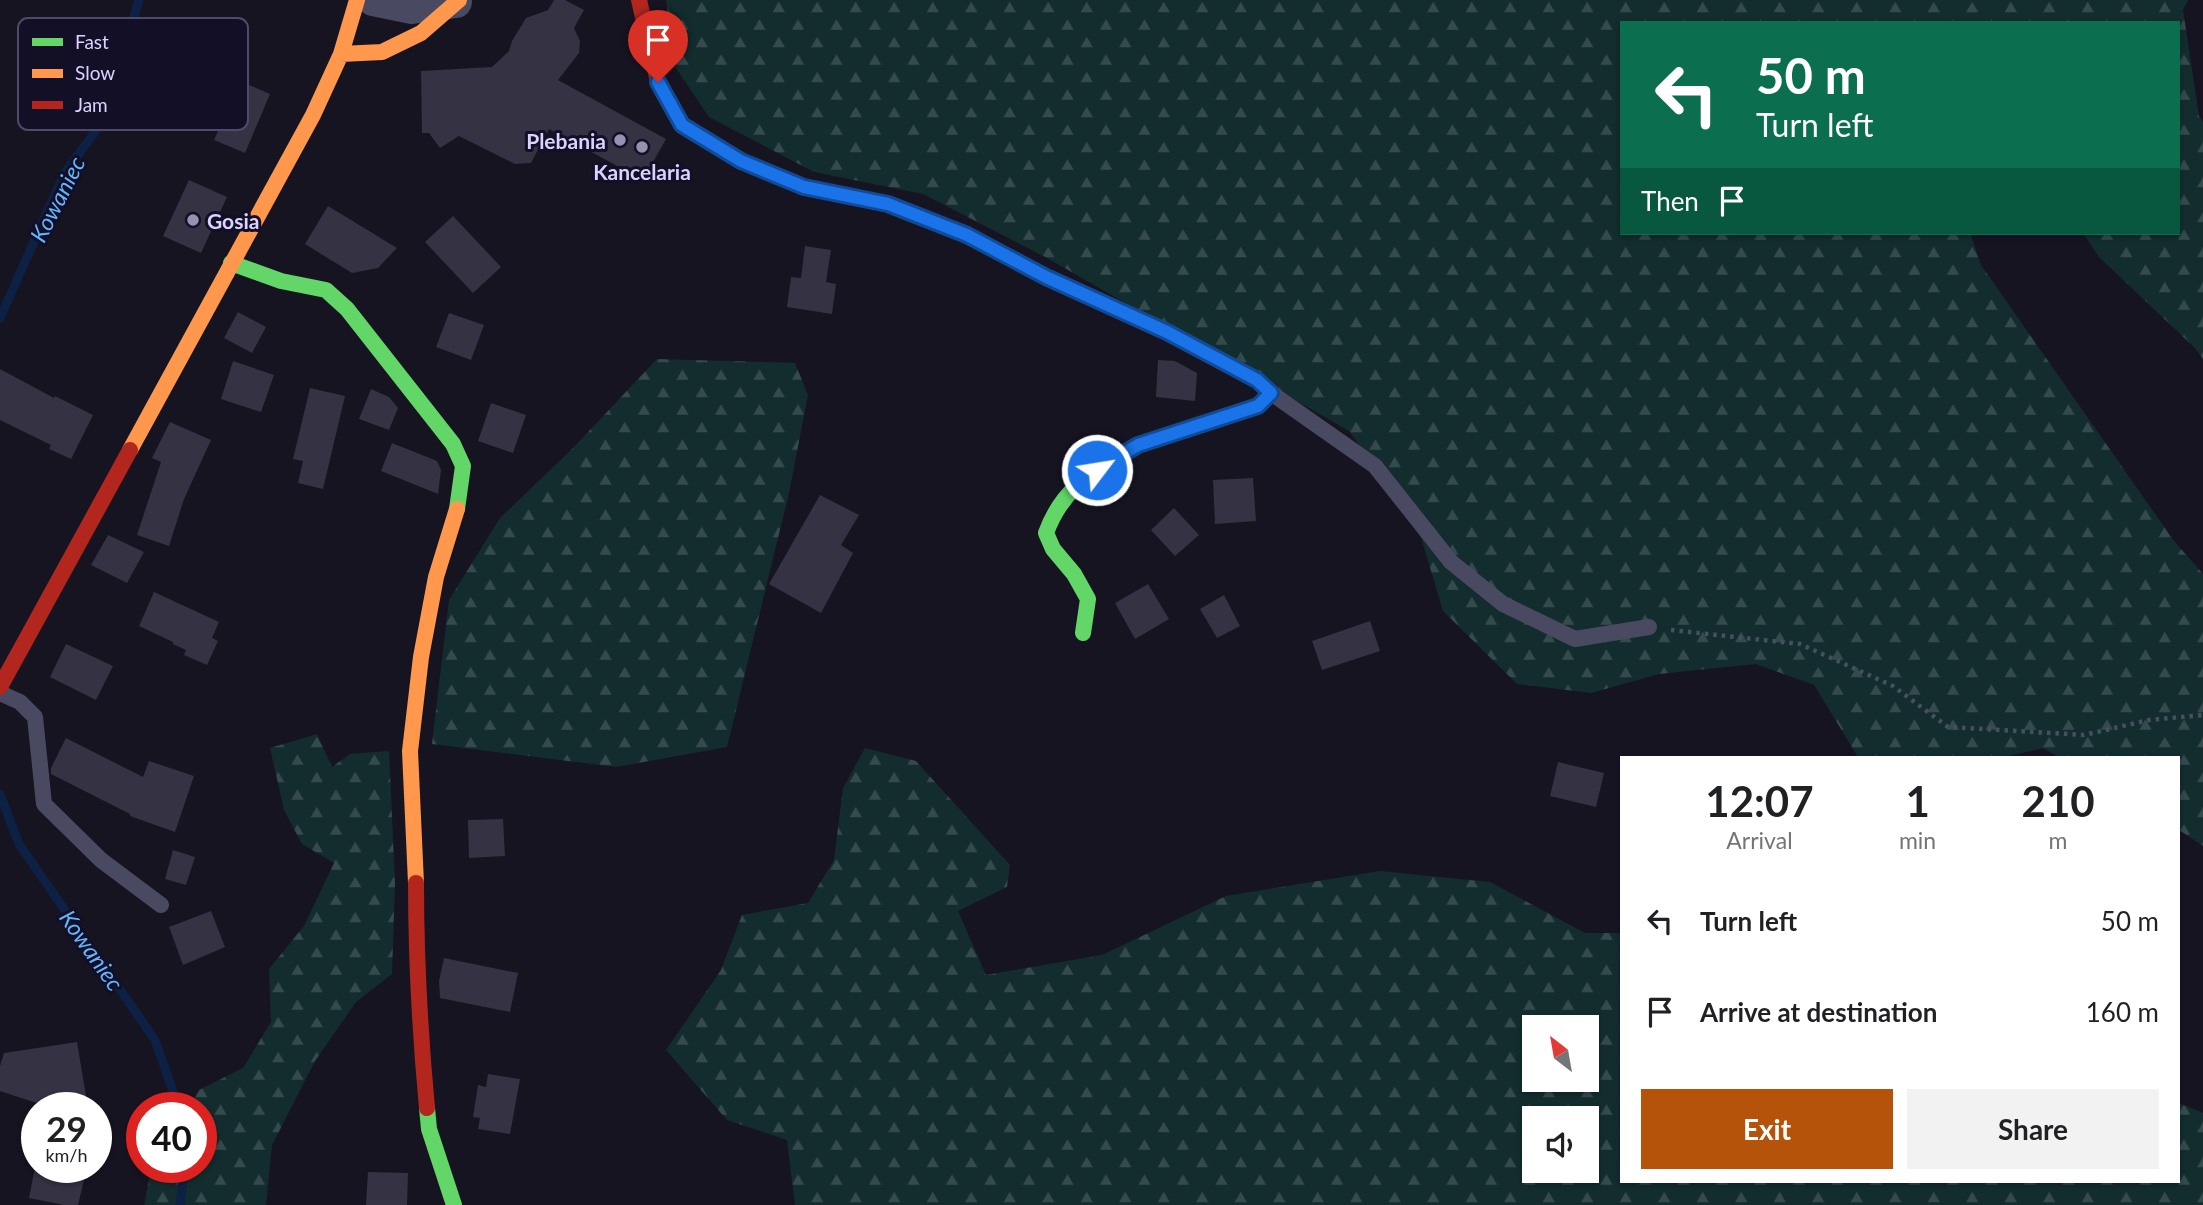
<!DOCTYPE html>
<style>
:root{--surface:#fff;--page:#f2f2f2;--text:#202124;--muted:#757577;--accent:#b45309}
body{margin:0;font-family:Lato,sans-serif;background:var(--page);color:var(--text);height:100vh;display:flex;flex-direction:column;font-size:26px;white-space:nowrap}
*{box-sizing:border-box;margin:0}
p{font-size:23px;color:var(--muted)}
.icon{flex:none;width:38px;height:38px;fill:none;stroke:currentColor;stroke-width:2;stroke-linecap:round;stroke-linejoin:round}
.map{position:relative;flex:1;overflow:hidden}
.sheet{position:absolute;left:1620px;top:756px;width:560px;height:427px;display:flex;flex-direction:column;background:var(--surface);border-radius:0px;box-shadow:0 2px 5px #0004}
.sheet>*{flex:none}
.guide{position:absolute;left:1620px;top:21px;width:560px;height:214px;border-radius:0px;box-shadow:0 2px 5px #0004;background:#0b6e4f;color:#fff;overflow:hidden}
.needle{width:46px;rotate:329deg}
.buttons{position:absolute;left:1522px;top:1015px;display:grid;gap:14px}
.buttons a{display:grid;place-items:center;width:77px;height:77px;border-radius:0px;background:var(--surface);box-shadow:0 2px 5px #0004;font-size:35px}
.speed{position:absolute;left:21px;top:1092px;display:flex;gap:14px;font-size:35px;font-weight:700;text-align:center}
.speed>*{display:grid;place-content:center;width:91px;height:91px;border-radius:50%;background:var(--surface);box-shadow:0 2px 5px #0004;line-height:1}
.speed small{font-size:18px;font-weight:400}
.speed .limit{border:10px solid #d22;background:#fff;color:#111}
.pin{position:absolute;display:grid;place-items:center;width:60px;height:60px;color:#fff;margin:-72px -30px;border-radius:50% 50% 50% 0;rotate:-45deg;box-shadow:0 0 7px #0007}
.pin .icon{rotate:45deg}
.me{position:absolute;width:77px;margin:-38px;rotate:59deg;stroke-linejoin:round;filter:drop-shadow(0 0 5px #0008)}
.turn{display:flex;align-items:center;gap:24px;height:147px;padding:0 21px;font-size:32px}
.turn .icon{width:91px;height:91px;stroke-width:2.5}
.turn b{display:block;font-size:49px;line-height:60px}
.then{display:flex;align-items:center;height:66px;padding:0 21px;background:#0003;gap:14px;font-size:26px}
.eta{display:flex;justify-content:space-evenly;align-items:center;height:119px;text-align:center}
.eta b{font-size:42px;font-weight:700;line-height:49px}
.primary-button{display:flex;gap:14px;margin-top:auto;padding:14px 21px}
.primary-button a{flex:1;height:80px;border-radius:0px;background:var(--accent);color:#fff;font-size:28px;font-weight:700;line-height:80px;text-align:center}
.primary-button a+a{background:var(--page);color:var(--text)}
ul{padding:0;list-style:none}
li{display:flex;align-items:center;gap:21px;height:91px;padding:0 21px}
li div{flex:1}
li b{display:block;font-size:26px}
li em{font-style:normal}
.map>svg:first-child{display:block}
.forest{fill:url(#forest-firs);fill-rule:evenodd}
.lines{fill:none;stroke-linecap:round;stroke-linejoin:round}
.stream{stroke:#0d2144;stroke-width:9}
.building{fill:#343243}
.path{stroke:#44505f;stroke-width:4.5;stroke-dasharray:3.5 5;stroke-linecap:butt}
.lane{stroke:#4a4962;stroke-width:16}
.street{stroke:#4a4962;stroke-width:32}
.fast{stroke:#63d668;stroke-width:16}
.slow{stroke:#ff974d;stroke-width:16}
.jam{stroke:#b3261e;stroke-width:16}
.route-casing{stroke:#114b97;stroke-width:18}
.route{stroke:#1a73e8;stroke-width:12}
.poi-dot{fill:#9591b1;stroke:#130f26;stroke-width:2.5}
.labels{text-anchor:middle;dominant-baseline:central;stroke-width:6;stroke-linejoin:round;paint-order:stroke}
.poi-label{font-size:21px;font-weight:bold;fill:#d9d4ff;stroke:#130f26;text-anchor:end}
.water-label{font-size:23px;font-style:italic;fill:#62b6ff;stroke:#130f26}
.key{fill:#130f26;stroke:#4e4a67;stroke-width:2}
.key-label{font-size:19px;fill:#d9d4ff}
</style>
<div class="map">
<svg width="2203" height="1205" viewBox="0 0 2203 1205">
<defs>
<pattern id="forest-firs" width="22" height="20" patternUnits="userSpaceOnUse" patternTransform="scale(1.75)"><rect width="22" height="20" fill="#132c2d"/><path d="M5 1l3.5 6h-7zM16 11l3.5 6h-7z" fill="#354a4c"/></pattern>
</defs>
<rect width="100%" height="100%" fill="#161421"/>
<path class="forest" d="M 666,0 L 2188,0 L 2183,10 L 2199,116 L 2203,122 L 2203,359 L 2195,348 L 2099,257 L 2083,233 L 2179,233 L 2179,23 L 1622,23 L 1622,233 L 1970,233 L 1981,265 L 2174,541 L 2203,574 L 2203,846 L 2179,830 L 2179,758 L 2060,758 L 2043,748 L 2002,758 L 1858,757 L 1814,685 L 1756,664 L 1659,674 L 1591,693 L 1517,684 L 1443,611 L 1417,524 L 1349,431 L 1047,258 L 923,194 L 814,172 L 709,117 L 674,65 Z
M 657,359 L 795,363 L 808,395 L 789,493 L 727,747 L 616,767 L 432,744 L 449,600 L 500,518 L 572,449 Z
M 317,734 L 332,767 L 350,754 L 389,751 L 395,883 L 392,974 L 356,1002 L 315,1061 L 272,1145 L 266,1205 L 144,1205 L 150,1174 L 154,1167 L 201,1167 L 201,1108 L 189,1108 L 199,1090 L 243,1068 L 271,1022 L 269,969 L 304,926 L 334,863 L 302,844 L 284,810 L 270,748 Z
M 865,748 L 916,761 L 1010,865 L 1007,887 L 958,911 L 986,975 L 1102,955 L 1226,896 L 1380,871 L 1490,882 L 1585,933 L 1622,933 L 1622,1181 L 2179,1181 L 2179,1103 L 2203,1113 L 2203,1205 L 795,1205 L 787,1140 L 727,1120 L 666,1050 L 721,970 L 742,915 L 808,903 L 834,860 L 843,788 ZM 1535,1027 L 1587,1027 L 1587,1080 L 1535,1080 ZM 1535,1118 L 1587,1118 L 1587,1171 L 1535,1171 Z"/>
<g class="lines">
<path class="stream" d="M 0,318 L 64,174 L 100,125 L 139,0
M 0,794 L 19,844 L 155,1040 L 179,1108
M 180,1205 L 185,1167"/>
</g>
<path class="building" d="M 554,0 L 565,0 L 584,10 L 574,28 L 580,41 L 579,53 L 558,80 L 666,139 L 643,180 L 549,129 L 531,163 L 515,164 L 459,136 L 440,148 L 429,133 L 422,133 L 421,71 L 492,67 L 509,51 L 512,41 L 526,18 L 548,10 Z
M 240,81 L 270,94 L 245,153 L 214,140 Z
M 189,180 L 227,197 L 201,253 L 163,236 Z
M 328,206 L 397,248 L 378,268 L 352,273 L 305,244 Z
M 453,216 L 501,267 L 473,293 L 425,242 Z
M 805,246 L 831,250 L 826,282 L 836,284 L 832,314 L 787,307 L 791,277 L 801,278 Z
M 238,312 L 266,327 L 252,353 L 224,338 Z
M 449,313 L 484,325 L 471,360 L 436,347 Z
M 1158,360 L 1175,361 L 1197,373 L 1195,401 L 1156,397 Z
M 233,361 L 274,375 L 261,412 L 221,399 Z
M 0,369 L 54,398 L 55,396 L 93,415 L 71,459 L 49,449 L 51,445 L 0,420 Z
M 310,388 L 345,396 L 323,489 L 298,483 L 303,461 L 293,459 Z
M 371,389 L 389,397 L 398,408 L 389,430 L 359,419 Z
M 491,403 L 526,415 L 513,453 L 478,441 Z
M 170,422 L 211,440 L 184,499 L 169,546 L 137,535 L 161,462 L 152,458 Z
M 392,443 L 437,461 L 441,470 L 438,494 L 381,471 Z
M 1253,478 L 1256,521 L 1215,524 L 1213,480 Z
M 820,495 L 859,515 L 841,545 L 853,553 L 821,613 L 769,584 Z
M 1174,508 L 1199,535 L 1175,556 L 1151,530 Z
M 108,535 L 144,552 L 127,583 L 91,565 Z
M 1148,584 L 1169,619 L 1135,639 L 1115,603 Z
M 154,592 L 219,622 L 212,638 L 218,641 L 207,665 L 184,655 L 186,650 L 173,644 L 173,642 L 139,626 Z
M 1224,595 L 1240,626 L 1217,638 L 1200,609 Z
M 1370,621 L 1380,651 L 1322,670 L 1312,641 Z
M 66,644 L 113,666 L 96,700 L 50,677 Z
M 66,738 L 143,777 L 149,761 L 194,776 L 175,832 L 130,816 L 130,814 L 51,774 L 51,768 Z
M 1558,762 L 1604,773 L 1596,807 L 1550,796 Z
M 503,819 L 505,856 L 469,858 L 468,820 Z
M 173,850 L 195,857 L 186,885 L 165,879 Z
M 211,911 L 225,947 L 183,965 L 169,927 Z
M 444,958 L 518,973 L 510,1012 L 440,998 L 439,981 Z
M 77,1042 L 88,1108 L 52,1108 L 0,1091 L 0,1066 L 4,1053 Z
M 488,1074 L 520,1079 L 510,1134 L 478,1129 L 480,1118 L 473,1117 L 478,1085 L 486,1087 Z
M 35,1167 L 60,1167 L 86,1172 L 78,1205 L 64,1205 L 29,1198 Z
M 368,1172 L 408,1173 L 407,1205 L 366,1205 Z"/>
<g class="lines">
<path class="path" d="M 1671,630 L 1800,644 L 1893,686 L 1948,727 L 2084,735 L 2149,720 L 2203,715"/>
<path class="lane" d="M 1271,393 L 1375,466 L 1451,562 L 1503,604 L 1575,639 L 1649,627
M 0,693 L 20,702 L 35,717 L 44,804 L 101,860 L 161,905"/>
<path class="street" d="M 373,0 L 412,8 L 456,2"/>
<path class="fast" d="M 231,263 L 281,281 L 326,290 L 347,309 L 453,444 L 463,466 L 457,509
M 1083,633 L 1088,599 L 1074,574 L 1053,549 L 1046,533 C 1063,486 1095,471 1136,446
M 427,1108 L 429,1129 L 454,1205"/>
<path class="slow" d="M 341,54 L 382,52 L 421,33 L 459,0
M 941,225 L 967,235 L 1046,277 L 1167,332 L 1257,380 L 1271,393 L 1258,406 L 1136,446
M 130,450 L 313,115 L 341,54 L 357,0
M 416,883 L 410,751 L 421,657 L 436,577 L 457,509"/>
<path class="jam" d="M 639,0 L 658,82 L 682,125 L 741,161 L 804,187 L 888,204 L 941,225
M 0,687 L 130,450
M 416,883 C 416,959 420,1033 427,1108"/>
</g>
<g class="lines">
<g class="route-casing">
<path id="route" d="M 658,82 L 682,125 L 741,161 L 804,187 L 888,204 L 967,235 L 1046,277 L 1167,332 L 1257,380 L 1271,393 L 1258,406 L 1138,445 L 1097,470"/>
</g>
<use href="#route" class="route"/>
</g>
<g class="poi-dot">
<circle cx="620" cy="140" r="7"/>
<circle cx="642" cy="147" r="7"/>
<circle cx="193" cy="220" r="7"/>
</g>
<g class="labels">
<g class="poi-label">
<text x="606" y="140">Plebania</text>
<text x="642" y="171" text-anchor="middle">Kancelaria</text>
<text x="207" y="220" text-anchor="start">Gosia</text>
</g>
<g class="water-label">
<text transform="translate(57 199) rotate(-63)">Kowaniec</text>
<text transform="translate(92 950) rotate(55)">Kowaniec</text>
</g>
</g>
<rect x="18" y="18" width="230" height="112" rx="10" class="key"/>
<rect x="32" y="38" width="31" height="8" fill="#63d668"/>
<rect x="32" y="69" width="31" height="9" fill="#ff974d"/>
<rect x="32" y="101" width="31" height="8" fill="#b3261e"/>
<g class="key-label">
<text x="75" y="49">Fast</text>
<text x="75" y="80">Slow</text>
<text x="75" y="112">Jam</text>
</g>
</svg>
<div class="buttons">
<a><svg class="needle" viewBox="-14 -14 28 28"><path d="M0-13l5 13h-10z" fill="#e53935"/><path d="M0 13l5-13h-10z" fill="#757577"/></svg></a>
<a><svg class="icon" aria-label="sound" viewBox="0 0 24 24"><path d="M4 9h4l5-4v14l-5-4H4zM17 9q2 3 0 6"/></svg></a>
</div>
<div class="speed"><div>29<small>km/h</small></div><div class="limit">40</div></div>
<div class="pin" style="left:658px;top:82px;background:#d93025"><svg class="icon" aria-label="arrive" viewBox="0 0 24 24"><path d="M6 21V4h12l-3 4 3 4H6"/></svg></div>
<svg class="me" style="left:1097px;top:470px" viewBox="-20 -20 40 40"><circle r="17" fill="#1a73e8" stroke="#fff" stroke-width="3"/><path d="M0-11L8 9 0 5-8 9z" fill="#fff"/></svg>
<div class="guide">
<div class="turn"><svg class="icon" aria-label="left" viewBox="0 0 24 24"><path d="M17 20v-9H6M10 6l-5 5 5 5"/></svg><div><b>50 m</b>Turn left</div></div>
<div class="then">Then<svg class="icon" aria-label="arrive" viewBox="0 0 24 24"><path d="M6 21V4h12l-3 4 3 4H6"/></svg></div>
</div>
<section class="sheet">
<div class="eta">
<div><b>12:07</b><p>Arrival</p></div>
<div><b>1</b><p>min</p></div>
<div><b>210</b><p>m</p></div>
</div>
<ul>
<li><svg class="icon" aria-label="left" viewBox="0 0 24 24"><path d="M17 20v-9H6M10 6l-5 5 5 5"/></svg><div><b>Turn left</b></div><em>50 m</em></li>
<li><svg class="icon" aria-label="arrive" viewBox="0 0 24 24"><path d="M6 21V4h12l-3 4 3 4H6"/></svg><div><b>Arrive at destination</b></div><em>160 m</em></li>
</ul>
<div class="primary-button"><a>Exit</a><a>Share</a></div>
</section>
</div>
